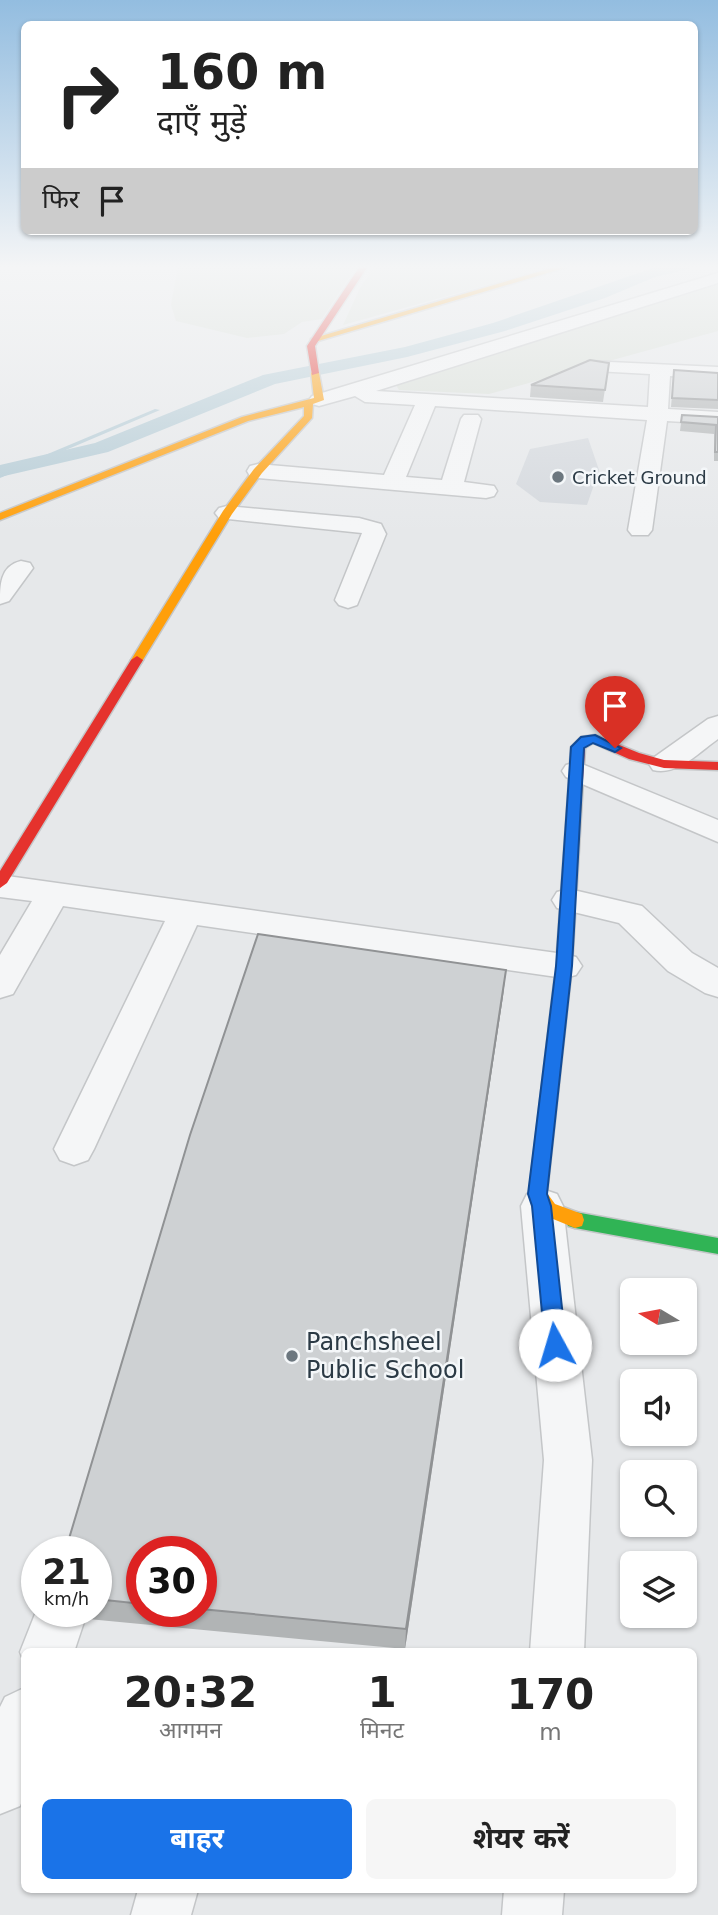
<!DOCTYPE html>
<html lang="hi">
<meta charset="utf-8">
<style>
:root{--surface:#fff;--page:#f6f6f6;--text:#222;--muted:#767676;--accent:#1a73e8}
body{margin:0;font-family:"DejaVu Sans","Noto Sans Devanagari",sans-serif;background:var(--page);color:var(--text);height:100vh;display:flex;flex-direction:column;font-size:26px;white-space:nowrap}
*{box-sizing:border-box;margin:0}
p{font-size:23px;color:var(--muted)}
.icon{flex:none;width:38px;height:38px;fill:none;stroke:currentColor;stroke-width:2;stroke-linecap:round;stroke-linejoin:round}
.map{position:relative;flex:1;overflow:hidden}
.drawer{position:absolute;left:21px;top:1648px;width:676px;height:245px;display:flex;flex-direction:column;background:var(--surface);border-radius:10px;box-shadow:0 2px 5px #0004}
.drawer>*{flex:none}
.hud{position:absolute;left:21px;top:21px;width:677px;height:214px;border-radius:10px;box-shadow:0 2px 5px #0004;background:#fff;color:var(--text);overflow:hidden}
.needle{width:46px;rotate:280deg}
.tools{position:absolute;left:620px;top:1278px;display:grid;gap:14px}
.tools a{display:grid;place-items:center;width:77px;height:77px;border-radius:10px;background:var(--surface);box-shadow:0 2px 5px #0004;font-size:35px}
.speed{position:absolute;left:21px;top:1536px;display:flex;gap:14px;font-size:35px;font-weight:700;text-align:center}
.speed>*{display:grid;place-content:center;width:91px;height:91px;border-radius:50%;background:var(--surface);box-shadow:0 2px 5px #0004;line-height:1}
.speed small{font-size:18px;font-weight:400}
.speed .limit{border:10px solid #d22;background:#fff;color:#111}
.pin{position:absolute;display:grid;place-items:center;width:60px;height:60px;color:#fff;margin:-72px -30px;border-radius:50% 50% 50% 0;rotate:-45deg;box-shadow:0 0 7px #0007}
.pin .icon{rotate:45deg}
.me{position:absolute;width:77px;margin:-38px;rotate:354deg;stroke-linejoin:round;filter:drop-shadow(0 0 5px #0008)}
.turn{display:flex;align-items:center;gap:24px;height:147px;padding:0 21px;font-size:32px}
.turn .icon{width:91px;height:91px;stroke-width:2.5}
.turn b{display:block;font-size:49px;line-height:60px}
.then{display:flex;align-items:center;height:66px;padding:0 21px;background:#0003;gap:14px;font-size:26px}
.eta{display:flex;justify-content:space-evenly;align-items:center;height:119px;text-align:center}
.eta b{font-size:42px;font-weight:700;line-height:49px}
.action{display:flex;gap:14px;margin-top:auto;padding:14px 21px}
.action a{flex:1;height:80px;border-radius:10px;background:var(--accent);color:#fff;font-size:28px;font-weight:700;line-height:80px;text-align:center}
.action a+a{background:var(--page);color:var(--text)}
.map>svg:first-child{display:block}
.built{fill:#d4d8dd}
.green{fill:#d8ded6}
.lines{fill:none;stroke-linecap:round;stroke-linejoin:round}
.stream{fill:#b4cbd5;fill-rule:evenodd}
.canal{fill:#b4cbd5;fill-rule:evenodd}
.street-casing{stroke:#c4c6c8;stroke-width:3}
.fast-casing{stroke:#c4c6c8;stroke-width:3}
.slow-casing{stroke:#c4c6c8;stroke-width:3}
.jam-casing{stroke:#c4c6c8;stroke-width:3}
.street{fill:#f5f6f7;fill-rule:evenodd}
.fast{fill:#30b455;fill-rule:evenodd}
.slow{fill:#ff9f0a;fill-rule:evenodd}
.jam{fill:#e5322d;fill-rule:evenodd}
.wall{fill:#b1b4b5;fill-rule:evenodd}
.shaded-wall{fill:#909294}
.building{fill:#ced1d3;stroke:#909294;stroke-width:2}
.route{fill:#1a73e8;stroke:#114b97;stroke-width:2}
.poi-dot{fill:#6c777f;stroke:#f4f7f9;stroke-width:2.5}
.labels{text-anchor:middle;dominant-baseline:central;stroke-width:5;stroke-linejoin:round;paint-order:stroke}
.far-poi-label{font-size:18px;fill:#2b3a45;stroke:#f4f7f9;text-anchor:start}
.near-poi-label{font-size:24px;fill:#2b3a45;stroke:#f4f7f9;text-anchor:start}
</style>
<div class="map">
<svg width="718" height="1915" viewBox="0 0 718 1915">
<rect width="100%" height="100%" fill="#e6e8ea"/>
<path class="built" d="M 588,438 L 599,470 L 587,505 L 540,502 L 516,484 L 530,449 Z"/>
<path class="green" d="M 178,266 L 357,266 L 322,319 L 302,322 L 284,334 L 247,338 L 176,321 L 171,305 Z
M 375,266 L 555,266 L 343,325 L 360,288 Z
M 718,281 L 718,331 L 489,394 L 399,390 L 394,382 Z"/>
<g class="lines">
<path class="stream" d="M 679,266 L 684,266 L 682,267 Z
M 155,409 L 160,410 L 0,478 L 0,474 Z"/>
<path class="canal" d="M 659,266 L 691,266 L 689,269 L 655,277 L 605,298 L 505,331 L 407,357 L 275,384 L 108,452 L 0,477 L 0,465 L 95,443 L 263,375 L 405,347 L 493,323 Z"/>
<g class="street-casing">
<path id="street" d="M 718,273 L 718,283 L 376,391 L 648,407 L 650,374 L 595,371 L 588,369 L 585,365 L 588,361 L 718,367 L 718,379 L 670,376 L 668,409 L 718,412 L 718,424 L 667,421 L 652,530 L 648,535 L 632,535 L 628,530 L 647,420 L 435,406 L 406,477 L 442,480 L 461,419 L 464,415 L 478,415 L 481,419 L 464,482 L 494,486 L 497,491 L 494,496 L 486,498 L 258,478 L 250,476 L 247,471 L 250,466 L 258,464 L 384,475 L 415,405 L 365,402 L 355,396 L 319,406 L 312,404 L 309,400 L 312,396 Z
M 227,506 L 359,518 L 381,524 L 386,534 L 357,605 L 348,608 L 339,605 L 335,600 L 362,533 L 219,518 L 215,513 L 219,508 Z
M 21,561 L 30,563 L 33,568 L 9,601 L 0,604 C 0,585 0,566 21,561 Z
M 718,716 L 718,739 C 699,752 678,776 653,770 L 649,764 L 653,758 L 708,719 Z
M 577,762 L 718,820 L 718,842 L 566,777 L 562,771 L 566,765 Z
M 0,875 L 564,954 L 576,957 L 582,966 L 576,975 L 564,978 L 197,925 L 94,1149 L 88,1160 L 74,1165 L 60,1160 L 54,1149 L 165,921 L 63,906 L 13,994 L 0,998 L 0,955 L 32,901 L 0,897 Z
M 569,889 L 642,906 L 692,953 L 718,968 L 718,997 L 705,993 L 668,971 L 619,923 L 557,908 L 552,900 L 557,892 Z
M 542,1189 L 557,1194 L 563,1206 L 592,1460 L 584,1652 L 530,1652 L 544,1460 L 521,1206 L 527,1194 Z
M 37,1609 L 37,1612 L 84,1612 L 86,1616 L 74,1652 L 24,1652 L 24,1662 L 20,1652 Z
M 24,1688 L 24,1796 L 20,1806 L 0,1814 L 0,1707 L 5,1697 Z
M 138,1890 L 198,1890 L 191,1915 L 131,1915 Z
M 504,1890 L 564,1890 L 562,1915 L 502,1915 Z"/>
</g>
<g class="fast-casing">
<path id="fast" d="M 575,1212 L 718,1238 L 718,1254 L 575,1228 L 568,1226 L 566,1220 L 568,1214 Z"/>
</g>
<g class="slow-casing">
<path id="slow" d="M 558,266 L 571,266 L 318,341 L 311,339 Z
M 315,370 L 319,373 L 324,400 L 313,404 L 312,418 L 262,473 L 232,514 L 141,663 L 137,664 L 131,660 L 223,511 L 254,469 L 304,416 L 304,407 L 248,421 L 0,520 L 0,513 L 242,417 L 314,398 L 311,373 Z
M 576,776 L 583,780 L 572,966 L 547,1193 L 555,1204 L 582,1214 L 584,1220 L 582,1226 L 575,1228 L 541,1214 L 529,1194 L 556,966 L 569,780 Z"/>
</g>
<g class="jam-casing">
<path id="jam" d="M 360,266 L 368,266 L 315,346 L 319,373 L 312,375 L 307,346 Z
M 137,656 L 143,660 L 7,883 L 0,888 L 0,871 L 131,660 Z
M 595,735 L 639,753 L 664,760 L 718,762 L 718,770 L 664,768 L 629,759 L 593,743 L 585,748 L 583,780 L 576,784 L 571,783 L 569,780 L 571,747 L 581,737 Z"/>
</g>
<use href="#street" class="street"/>
<use href="#fast" class="fast"/>
<use href="#slow" class="slow"/>
<use href="#jam" class="jam"/>
</g>
<path class="wall" d="M 609,363 L 603,402 L 530,397 L 531,385 Z
M 674,370 L 718,373 L 718,409 L 671,407 Z
M 682,415 L 718,417 L 718,461 L 714,461 L 714,434 L 680,431 Z
M 506,970 L 503,996 L 405,1649 L 88,1619 L 85,1612 L 96,1612 L 96,1552 ZM 142,1552 L 201,1552 L 201,1612 L 142,1612 Z"/>
<path class="shaded-wall" d="M 506,970 L 503,996 L 405,1649 L 406,1629 Z"/>
<path class="building" d="M 590,360 L 609,363 L 605,390 L 531,385 Z
M 674,370 L 718,373 L 718,400 L 672,398 Z
M 682,415 L 718,417 L 718,452 L 715,452 L 716,425 L 681,422 Z
M 258,934 L 506,970 L 406,1629 L 201,1609 L 201,1552 L 142,1552 L 142,1604 L 96,1599 L 96,1552 L 65,1552 L 190,1135 Z"/>
<linearGradient id="sky" x2="0" y2="1"><stop stop-color="#93bde0"/><stop offset="0.5" stop-color="#f4f5f6"/><stop offset="1" stop-color="#f4f5f6" stop-opacity="0"/></linearGradient>
<rect width="718" height="534" fill="url(#sky)"/>
<path class="route" d="M 595,735 L 621,748 L 615,752 L 593,743 L 584,748 L 572,966 L 547,1194 L 551,1206 L 566,1345 L 563,1351 L 555,1354 L 548,1351 L 545,1345 L 532,1206 L 528,1194 L 556,966 L 571,747 L 581,737 Z"/>
<g class="poi-dot">
<circle cx="558" cy="477" r="7"/>
<circle cx="292" cy="1356" r="7"/>
</g>
<g class="labels">
<g class="far-poi-label">
<text x="572" y="477">Cricket Ground</text>
</g>
<g class="near-poi-label">
<text x="306" y="1342">Panchsheel<tspan x="306" dy="28">Public School</tspan></text>
</g>
</g>
</svg>
<div class="tools">
<a><svg class="needle" viewBox="-14 -14 28 28"><path d="M0-13l5 13h-10z" fill="#e53935"/><path d="M0 13l5-13h-10z" fill="#767676"/></svg></a>
<a><svg class="icon" aria-label="sound" viewBox="0 0 24 24"><path d="M4 9h4l5-4v14l-5-4H4zM17 9q2 3 0 6"/></svg></a>
<a><svg class="icon" aria-label="search" viewBox="0 0 24 24"><circle cx="10" cy="10" r="6"/><path d="M15 15l6 6"/></svg></a>
<a><svg class="icon" aria-label="layers" viewBox="0 0 24 24"><path d="M12 4l9 5-9 5-9-5zM3 14l9 5 9-5"/></svg></a>
</div>
<div class="speed"><div>21<small>km/h</small></div><div class="limit">30</div></div>
<div class="pin" style="left:615px;top:748px;background:#d93025"><svg class="icon" aria-label="arrive" viewBox="0 0 24 24"><path d="M6 21V4h12l-3 4 3 4H6"/></svg></div>
<svg class="me" style="left:555px;top:1345px" viewBox="-20 -20 40 40"><circle r="19" fill="#fff"/><path d="M0-13L10 11 0 6-10 11z" fill="#1a73e8"/></svg>
<div class="hud">
<div class="turn"><svg class="icon" aria-label="right" viewBox="0 0 24 24"><path d="M7 20v-9h11M14 6l5 5-5 5"/></svg><div><b>160 m</b>दाएँ मुड़ें</div></div>
<div class="then">फिर<svg class="icon" aria-label="arrive" viewBox="0 0 24 24"><path d="M6 21V4h12l-3 4 3 4H6"/></svg></div>
</div>
<section class="drawer">
<div class="eta">
<div><b>20:32</b><p>आगमन</p></div>
<div><b>1</b><p>मिनट</p></div>
<div><b>170</b><p>m</p></div>
</div>
<div class="action"><a>बाहर</a><a>शेयर करें</a></div>
</section>
</div>
